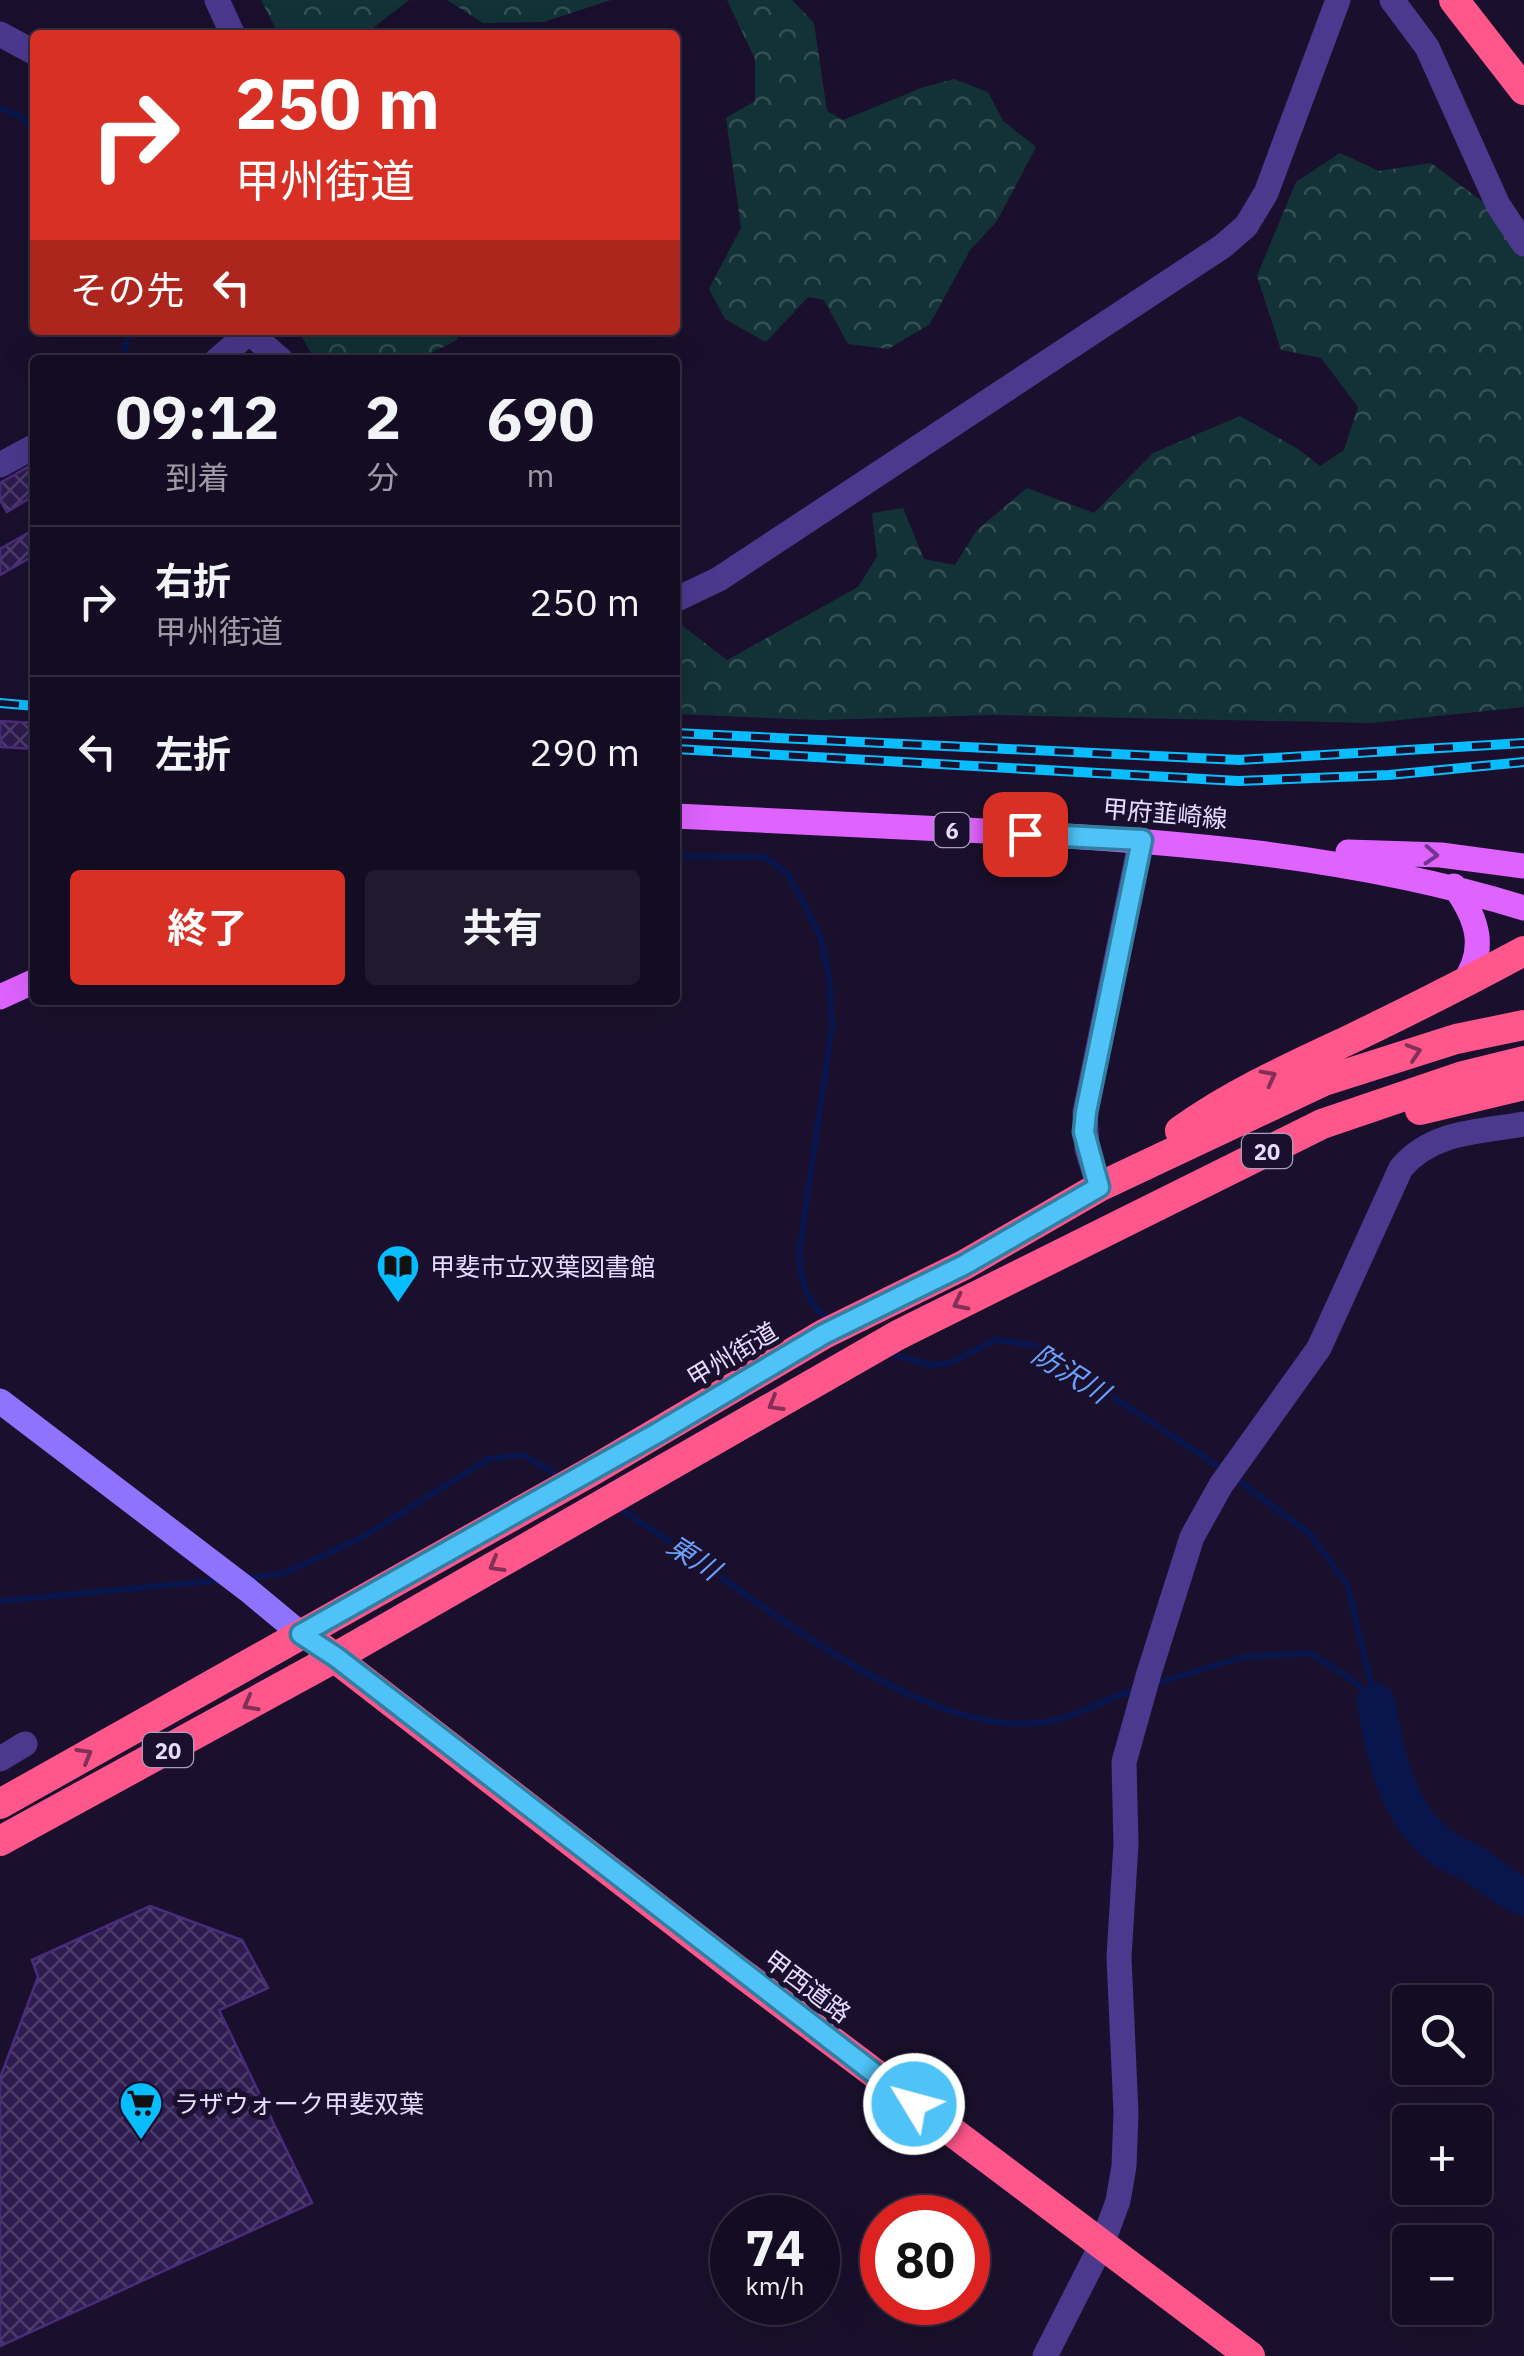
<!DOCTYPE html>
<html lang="ja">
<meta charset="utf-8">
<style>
:root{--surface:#140c22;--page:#211a2f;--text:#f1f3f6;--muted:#9d9ba5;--line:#332c40;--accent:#d93025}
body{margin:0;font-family:"IBM Plex Sans","Noto Sans JP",sans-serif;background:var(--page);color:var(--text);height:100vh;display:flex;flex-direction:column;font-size:38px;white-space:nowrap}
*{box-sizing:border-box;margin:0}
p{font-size:32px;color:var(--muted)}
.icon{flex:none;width:55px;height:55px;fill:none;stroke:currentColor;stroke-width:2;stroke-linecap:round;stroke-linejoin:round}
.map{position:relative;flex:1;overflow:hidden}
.panel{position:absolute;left:30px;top:355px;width:650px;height:650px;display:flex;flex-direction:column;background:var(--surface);border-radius:10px;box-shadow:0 10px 40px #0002,0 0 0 2px var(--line)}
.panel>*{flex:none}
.guide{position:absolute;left:30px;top:30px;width:650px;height:305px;border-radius:10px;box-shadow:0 10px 40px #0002,0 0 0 2px var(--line);background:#d93025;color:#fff;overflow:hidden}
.fabs{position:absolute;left:1392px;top:1985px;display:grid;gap:20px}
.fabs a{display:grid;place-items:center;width:100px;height:100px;border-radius:10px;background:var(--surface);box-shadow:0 10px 40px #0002,0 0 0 2px var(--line);font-size:50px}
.speed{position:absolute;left:710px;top:2195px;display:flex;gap:20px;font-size:50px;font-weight:700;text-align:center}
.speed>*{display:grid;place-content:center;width:130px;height:130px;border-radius:50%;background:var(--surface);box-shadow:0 10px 40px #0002,0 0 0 2px var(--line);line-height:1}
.speed small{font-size:25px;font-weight:400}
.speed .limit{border:15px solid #d22;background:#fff;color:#111}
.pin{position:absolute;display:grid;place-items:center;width:85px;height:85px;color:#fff;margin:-42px;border-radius:20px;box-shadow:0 5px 15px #0006}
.me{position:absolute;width:110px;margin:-55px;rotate:307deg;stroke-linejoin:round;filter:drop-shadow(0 0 8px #0008)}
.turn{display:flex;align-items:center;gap:35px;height:210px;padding:0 40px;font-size:45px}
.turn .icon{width:130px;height:130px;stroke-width:2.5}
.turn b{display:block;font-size:70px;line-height:85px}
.then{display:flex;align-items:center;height:95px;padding:0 40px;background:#0003;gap:20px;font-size:38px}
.eta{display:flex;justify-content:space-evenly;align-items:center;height:170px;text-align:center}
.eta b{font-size:60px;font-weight:700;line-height:70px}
.cta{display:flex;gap:20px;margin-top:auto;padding:20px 40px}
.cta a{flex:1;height:115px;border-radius:10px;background:var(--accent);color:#fff;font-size:40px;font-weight:700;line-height:115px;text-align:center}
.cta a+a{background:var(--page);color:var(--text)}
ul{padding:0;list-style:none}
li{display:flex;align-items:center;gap:30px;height:150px;padding:0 40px;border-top:2px solid var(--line)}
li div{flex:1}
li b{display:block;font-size:38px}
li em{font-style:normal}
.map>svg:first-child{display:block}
.forest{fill:url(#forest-crowns)}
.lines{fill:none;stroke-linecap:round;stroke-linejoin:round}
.stream{stroke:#09164d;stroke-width:6}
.river{stroke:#09164d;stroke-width:38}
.building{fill:url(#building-cross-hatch);stroke:#492c7c;stroke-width:2.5}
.street{stroke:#4b398e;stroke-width:25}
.secondary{stroke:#8e73ff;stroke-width:25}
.primary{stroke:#df63ff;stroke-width:25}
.highway{stroke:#ff578b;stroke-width:30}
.rail-casing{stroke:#08bdff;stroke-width:10}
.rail{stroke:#1a102d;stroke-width:6;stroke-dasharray:19;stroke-linecap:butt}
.oneway{stroke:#73358c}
.oneway2{stroke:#813057}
.route-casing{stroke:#337fa1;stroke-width:25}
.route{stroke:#4fc3f7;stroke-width:18}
.labels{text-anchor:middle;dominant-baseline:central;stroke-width:10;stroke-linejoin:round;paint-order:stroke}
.shield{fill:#1a102d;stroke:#a99fc0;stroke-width:2.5}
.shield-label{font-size:22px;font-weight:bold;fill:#e6dcff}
.street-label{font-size:25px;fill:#e6dcff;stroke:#1a102d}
.poi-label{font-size:25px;fill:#e6dcff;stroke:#1a102d;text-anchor:start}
.water-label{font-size:28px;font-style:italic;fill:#6aa1ff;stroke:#1a102d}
</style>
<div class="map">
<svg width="1524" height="2356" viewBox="0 0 1524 2356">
<defs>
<pattern id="forest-crowns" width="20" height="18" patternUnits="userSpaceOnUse" patternTransform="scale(2.5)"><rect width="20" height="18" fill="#133237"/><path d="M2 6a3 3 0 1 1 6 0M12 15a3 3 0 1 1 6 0" fill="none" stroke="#354f55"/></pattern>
<pattern id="building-cross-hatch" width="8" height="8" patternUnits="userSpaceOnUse" patternTransform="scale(2.5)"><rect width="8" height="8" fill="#2e1b4f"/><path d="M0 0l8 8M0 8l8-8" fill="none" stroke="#4c3c69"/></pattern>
</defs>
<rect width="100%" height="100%" fill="#1a102d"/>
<path class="forest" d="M 261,0 L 409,0 L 373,28 L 369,35 L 279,35 Z
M 447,0 L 611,0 L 544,22 L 483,23 Z
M 727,0 L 792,0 L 814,23 L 827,111 L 843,120 L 924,87 L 954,79 L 988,92 L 1003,121 L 1036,147 L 997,221 L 970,250 L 930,324 L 888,349 L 848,344 L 824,300 L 808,297 L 766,342 L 725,319 L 709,289 L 741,228 L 726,118 L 755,101 L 755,59 Z
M 1340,153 L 1379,171 L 1431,163 L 1524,233 L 1524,707 L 1371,723 L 993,715 L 819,720 L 675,714 L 675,625 L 679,623 L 727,660 L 858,587 L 877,557 L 872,513 L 903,508 L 924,559 L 955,565 L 977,530 L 1027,488 L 1094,513 L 1153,453 L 1240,416 L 1298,449 L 1320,466 L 1344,450 L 1358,407 L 1321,358 L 1281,350 L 1257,276 L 1296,182 Z
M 298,330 L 457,330 L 457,340 L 417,360 L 315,360 Z"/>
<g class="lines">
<path class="stream" d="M 0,108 L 21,117 L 35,129
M 122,360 L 130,330
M 675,856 L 765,857 L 788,874 L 820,935 L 829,975 L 832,1027 L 799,1253 C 801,1282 806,1306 832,1321
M 886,1353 L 931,1365 L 950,1363 L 995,1340 L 1034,1345 L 1224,1470
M 1234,1477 L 1310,1534 L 1347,1584 L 1375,1701
M 616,1507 C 730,1572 909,1742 1044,1722 C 1076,1718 1106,1698 1137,1689
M 245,1578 L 282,1574 L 361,1538 L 488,1459 L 523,1455 L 561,1477
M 0,1601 L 223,1580
M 1154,1684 L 1243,1657 L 1310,1653 L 1351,1679 L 1376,1702"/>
<path class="river" d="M 1376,1702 C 1385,1753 1395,1808 1437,1844 C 1446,1853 1460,1856 1471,1863 C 1490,1874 1504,1889 1524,1897"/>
</g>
<path class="building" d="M 33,464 L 35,495 L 7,512 L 0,500 L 0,483 Z
M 28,533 L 35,544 L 35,555 L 0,575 L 0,549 Z
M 0,721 L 35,723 L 35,749 L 0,747 Z
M 150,1906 L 242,1940 L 268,1988 L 219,2010 L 312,2203 L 0,2346 L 0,2078 L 38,1977 L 32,1960 Z"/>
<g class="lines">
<path class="street" d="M 217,0 L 233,35
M 1392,0 L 1427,47 L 1498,205 L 1524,244
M 0,34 L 35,53
M 251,334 L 281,360
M 217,360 L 252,330
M 0,465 L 35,446
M 675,600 L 719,579 L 1223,246 L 1246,226 L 1266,193 L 1338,0
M 1099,1187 L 1087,1149 L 1085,1112 L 1141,839
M 0,1759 L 25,1744
M 1045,2356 L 1102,2244 L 1118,2201 L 1124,2166 L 1126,2113 L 1119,1957 L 1126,1844 L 1124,1762 L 1149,1673 L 1192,1537 L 1221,1485 L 1319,1348 L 1401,1168 C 1432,1131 1479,1132 1524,1124"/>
<path class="secondary" d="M 0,1401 L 248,1590 L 301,1634"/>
<path class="primary" d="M 675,816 C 778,821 882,826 985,831 C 1168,841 1349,854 1524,908
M 1348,852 L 1441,855 L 1524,866
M 1454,886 C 1478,919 1488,950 1462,985
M 0,997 L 35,981"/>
<path class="highway" d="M 1454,0 L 1524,90
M 1420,1110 L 1524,1085
M 1180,1131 C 1233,1093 1291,1067 1351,1039 C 1409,1011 1467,982 1524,951
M 322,1648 L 736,1969 L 1250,2356
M 0,1804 L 592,1471 L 824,1334 L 964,1265 L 1099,1187 L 1324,1081 L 1456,1039 L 1524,1025
M 0,1841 L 336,1657 L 898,1335 L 1322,1124 L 1463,1076 L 1524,1061"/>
<g class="rail-casing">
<path id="rail" d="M 0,703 L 35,706
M 675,733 L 1239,760 L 1524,743
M 675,749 L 1238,781 L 1389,775 L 1524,762"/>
</g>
<use href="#rail" class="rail"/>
</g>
<defs><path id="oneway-chevron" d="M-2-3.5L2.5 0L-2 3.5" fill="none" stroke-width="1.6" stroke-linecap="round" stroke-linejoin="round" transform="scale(2.5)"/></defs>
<use class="oneway" href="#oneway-chevron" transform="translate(1431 855) rotate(3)"/>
<g class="oneway2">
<use href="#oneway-chevron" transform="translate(1414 1052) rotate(-18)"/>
<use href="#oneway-chevron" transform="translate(1269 1077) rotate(-28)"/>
<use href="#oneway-chevron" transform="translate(960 1303) rotate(153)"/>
<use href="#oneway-chevron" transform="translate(775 1404) rotate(150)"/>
<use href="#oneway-chevron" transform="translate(496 1565) rotate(150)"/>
<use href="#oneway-chevron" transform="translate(250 1704) rotate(151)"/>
<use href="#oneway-chevron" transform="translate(85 1755) rotate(-30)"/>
</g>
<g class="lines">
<g class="route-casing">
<path id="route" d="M 914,2104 L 336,1657 L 301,1634 L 659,1432 L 824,1334 L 964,1265 L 1099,1187 L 1084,1132 L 1086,1112 L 1142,840 L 1025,834"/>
</g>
<use href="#route" class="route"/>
</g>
<defs>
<g id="library-pin" transform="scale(2.25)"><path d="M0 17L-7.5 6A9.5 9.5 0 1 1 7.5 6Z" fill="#08bdff" stroke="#1a102d"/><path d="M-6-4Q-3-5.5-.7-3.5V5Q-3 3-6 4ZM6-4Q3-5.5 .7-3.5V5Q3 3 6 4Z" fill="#111"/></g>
<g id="supermarket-pin" transform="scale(2.25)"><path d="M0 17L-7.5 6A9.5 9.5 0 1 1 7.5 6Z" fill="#08bdff" stroke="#1a102d"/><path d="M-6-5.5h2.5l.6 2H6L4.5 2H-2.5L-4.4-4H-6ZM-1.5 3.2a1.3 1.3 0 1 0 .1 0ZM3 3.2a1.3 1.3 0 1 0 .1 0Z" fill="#111"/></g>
</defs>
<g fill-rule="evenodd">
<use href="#library-pin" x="398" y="1266"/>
<use href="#supermarket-pin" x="141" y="2103"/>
</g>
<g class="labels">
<g class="shield">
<rect x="934.5" y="813" width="35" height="34" rx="8"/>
<rect x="1242" y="1134" width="50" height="34" rx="8"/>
<rect x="143" y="1733" width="50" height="34" rx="8"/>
</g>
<g class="shield-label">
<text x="952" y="830">6</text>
<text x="1267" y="1151">20</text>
<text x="168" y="1750">20</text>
</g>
<g class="street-label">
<text transform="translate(1165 813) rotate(5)">甲府韮崎線</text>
<text transform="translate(732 1354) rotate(-31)">甲州街道</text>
<text transform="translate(808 1986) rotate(37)">甲西道路</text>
</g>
<g class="poi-label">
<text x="430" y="1266">甲斐市立双葉図書館</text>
<text x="174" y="2103">ラザウォーク甲斐双葉</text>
</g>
<g class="water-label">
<text transform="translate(1071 1373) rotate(32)">防沢川</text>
<text transform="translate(694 1557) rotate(33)">東川</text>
</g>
</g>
</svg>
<div class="fabs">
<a><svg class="icon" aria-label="search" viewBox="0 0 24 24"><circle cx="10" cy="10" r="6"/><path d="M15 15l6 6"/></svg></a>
<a>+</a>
<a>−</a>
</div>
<div class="speed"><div>74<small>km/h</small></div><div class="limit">80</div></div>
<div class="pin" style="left:1025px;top:834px;background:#d93025"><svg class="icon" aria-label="arrive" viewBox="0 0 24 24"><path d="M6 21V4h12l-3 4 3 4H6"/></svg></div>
<svg class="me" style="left:914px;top:2104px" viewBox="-20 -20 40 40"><circle r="17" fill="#4fc3f7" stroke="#fff" stroke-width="3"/><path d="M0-11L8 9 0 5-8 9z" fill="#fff"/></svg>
<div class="guide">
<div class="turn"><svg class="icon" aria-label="right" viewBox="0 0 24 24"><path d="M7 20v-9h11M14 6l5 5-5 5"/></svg><div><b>250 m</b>甲州街道</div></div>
<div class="then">その先<svg class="icon" aria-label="left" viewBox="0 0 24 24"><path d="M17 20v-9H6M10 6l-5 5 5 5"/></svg></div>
</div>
<section class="panel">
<div class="eta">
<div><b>09:12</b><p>到着</p></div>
<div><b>2</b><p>分</p></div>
<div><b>690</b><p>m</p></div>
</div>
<ul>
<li><svg class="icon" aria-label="right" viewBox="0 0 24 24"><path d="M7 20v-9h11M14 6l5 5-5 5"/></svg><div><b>右折</b><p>甲州街道</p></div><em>250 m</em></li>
<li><svg class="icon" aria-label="left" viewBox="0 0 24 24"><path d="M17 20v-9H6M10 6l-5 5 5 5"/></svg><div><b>左折</b></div><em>290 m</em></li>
</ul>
<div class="cta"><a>終了</a><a>共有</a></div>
</section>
</div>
